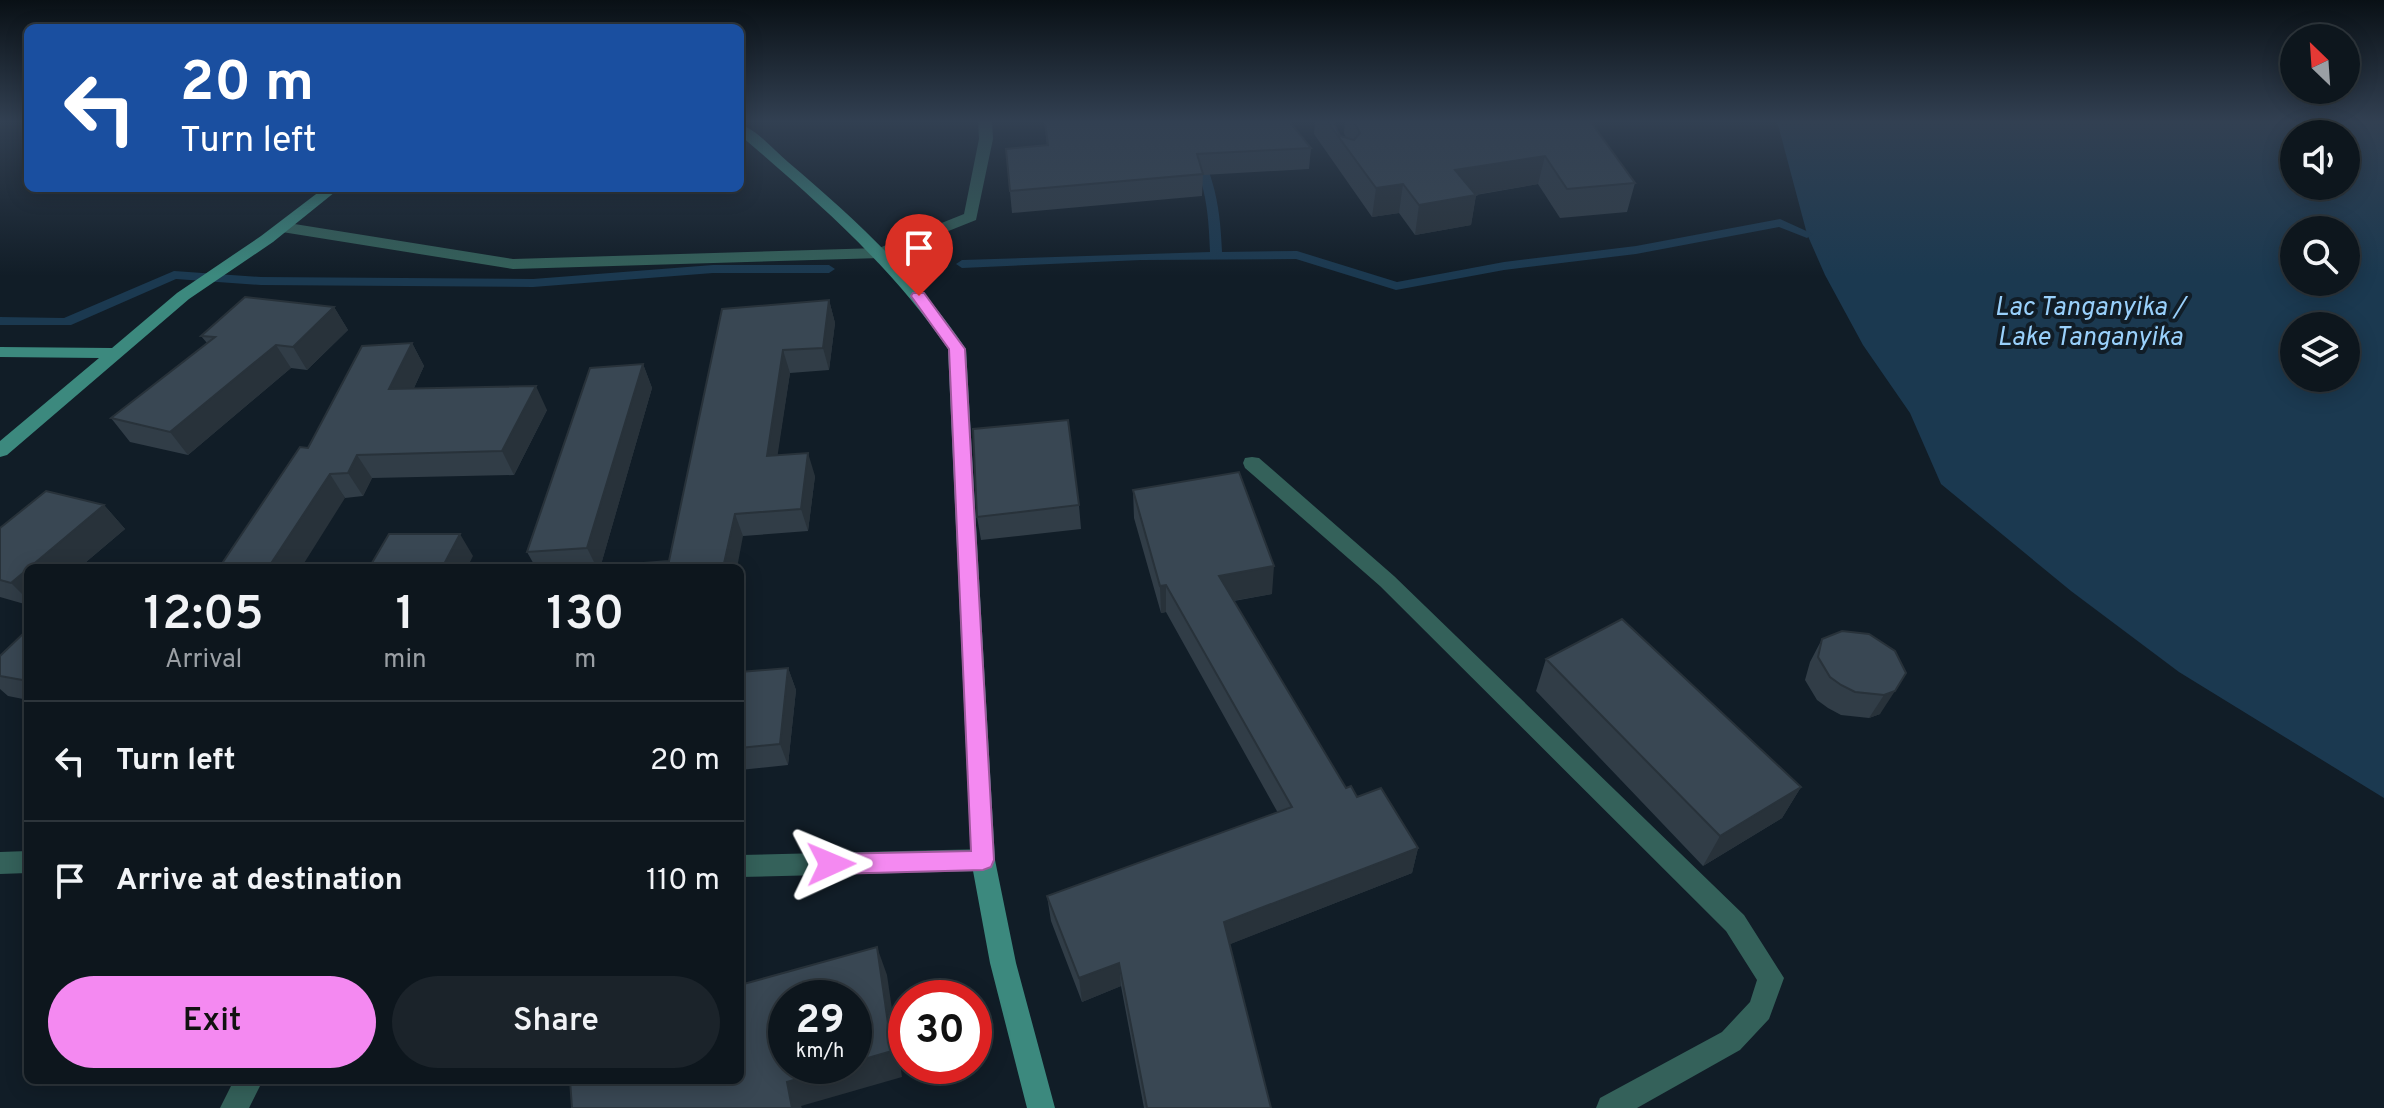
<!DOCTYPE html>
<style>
:root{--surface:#0d161d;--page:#1b232a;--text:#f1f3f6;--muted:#9a9fa4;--line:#2d353b;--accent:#f489f1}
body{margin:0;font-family:Overpass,sans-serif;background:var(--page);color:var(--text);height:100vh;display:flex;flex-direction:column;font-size:30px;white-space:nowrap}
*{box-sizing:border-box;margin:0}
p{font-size:26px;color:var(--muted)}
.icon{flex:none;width:44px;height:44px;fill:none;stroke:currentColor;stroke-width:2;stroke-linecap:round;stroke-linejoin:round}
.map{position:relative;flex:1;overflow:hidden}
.panel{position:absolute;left:24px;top:564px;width:720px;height:520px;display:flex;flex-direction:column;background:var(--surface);border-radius:12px;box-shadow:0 4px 20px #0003,0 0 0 2px var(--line)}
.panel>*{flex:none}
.banner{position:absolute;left:24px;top:24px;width:720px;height:168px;border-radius:12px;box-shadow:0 4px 20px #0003,0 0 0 2px var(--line);background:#1a4fa0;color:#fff;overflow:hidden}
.needle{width:52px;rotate:335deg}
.controls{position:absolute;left:2280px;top:24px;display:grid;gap:16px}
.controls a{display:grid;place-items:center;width:80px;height:80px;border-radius:50%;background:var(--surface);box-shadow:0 4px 20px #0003,0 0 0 2px var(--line);font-size:40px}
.speed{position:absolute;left:768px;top:980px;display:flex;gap:16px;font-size:40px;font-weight:700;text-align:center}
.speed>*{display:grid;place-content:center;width:104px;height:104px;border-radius:50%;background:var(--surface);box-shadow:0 4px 20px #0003,0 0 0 2px var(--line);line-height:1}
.speed small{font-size:20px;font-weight:400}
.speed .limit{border:12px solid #d22;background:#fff;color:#111}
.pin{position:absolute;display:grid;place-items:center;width:68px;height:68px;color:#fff;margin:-82px -34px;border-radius:50% 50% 50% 0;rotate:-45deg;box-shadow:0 0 8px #0007}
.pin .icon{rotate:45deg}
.me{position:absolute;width:88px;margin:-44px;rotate:89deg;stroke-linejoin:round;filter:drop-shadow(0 0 6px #0008)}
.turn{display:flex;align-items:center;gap:28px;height:168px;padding:0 24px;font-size:36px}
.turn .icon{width:104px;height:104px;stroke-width:2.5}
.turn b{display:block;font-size:56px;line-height:68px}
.eta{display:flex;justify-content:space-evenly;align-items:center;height:136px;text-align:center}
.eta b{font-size:48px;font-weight:600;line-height:56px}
.cta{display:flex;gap:16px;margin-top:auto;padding:16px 24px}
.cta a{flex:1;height:92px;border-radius:48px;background:var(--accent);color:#111;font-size:32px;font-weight:600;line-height:92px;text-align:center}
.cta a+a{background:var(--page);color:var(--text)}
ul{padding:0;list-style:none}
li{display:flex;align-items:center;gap:24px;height:120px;padding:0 24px;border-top:2px solid var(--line)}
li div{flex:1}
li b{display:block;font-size:30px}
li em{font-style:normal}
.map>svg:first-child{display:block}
.water{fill:#1b3950;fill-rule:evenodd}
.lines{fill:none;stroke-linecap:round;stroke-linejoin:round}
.stream{fill:#1b3950;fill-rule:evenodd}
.street{fill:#34615a;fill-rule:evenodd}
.secondary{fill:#3c897e;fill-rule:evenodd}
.wall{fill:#313d47}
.shaded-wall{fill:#28323a}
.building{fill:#394753;stroke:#28323a;stroke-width:2}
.route{fill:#f489f1;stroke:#9f599d;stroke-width:2}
.labels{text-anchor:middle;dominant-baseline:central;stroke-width:8;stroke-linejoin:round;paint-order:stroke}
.water-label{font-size:26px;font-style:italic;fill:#99d0fb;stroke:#111d27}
</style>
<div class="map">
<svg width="2384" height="1108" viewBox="0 0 2384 1108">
<rect width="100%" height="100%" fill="#111d27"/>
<path class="water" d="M 1777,121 L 2384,121 L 2384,798 L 2179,672 L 2071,591 L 1941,484 L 1910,413 L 1863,345 L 1825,275 L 1807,234 ZM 2294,134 L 2346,134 L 2346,186 L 2294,186 ZM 2294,230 L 2346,230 L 2346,282 L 2294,282 ZM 2294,326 L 2346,326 L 2346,378 L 2294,378 Z"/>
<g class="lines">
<path class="stream" d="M 1173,121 L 1183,121 C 1212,166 1220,198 1222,252 L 1297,251 L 1397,282 L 1504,262 L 1636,246 L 1780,219 L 1813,234 L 1807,238 L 1779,227 L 1636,254 L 1504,270 L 1396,290 L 1296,259 L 1141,260 L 962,268 L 956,264 L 962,260 L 1210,252 C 1208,192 1202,173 1173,121 Z
M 713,265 L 829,265 L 835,269 L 829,273 L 713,273 L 533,287 L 261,285 L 176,279 L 71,325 L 0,325 L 0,317 L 64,318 L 174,271 L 261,277 L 533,279 Z"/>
<path class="street" d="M 978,121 L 992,121 L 993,139 L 976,220 L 881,258 L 513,269 L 282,232 L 274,227 L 282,222 L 513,259 L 879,248 L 964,214 L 979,139 Z
M 1252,457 L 1259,458 L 1394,576 L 1744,915 L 1784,978 L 1769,1019 L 1740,1050 L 1637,1108 L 1596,1108 L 1600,1098 L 1722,1032 L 1750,1002 L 1757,980 L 1726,931 L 1380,586 L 1245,468 L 1243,463 L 1245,458 Z
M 983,849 L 992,852 L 995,860 L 992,868 L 983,871 L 740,877 L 740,855 Z
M 28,851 L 28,873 L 0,874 L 0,852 Z
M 234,1080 L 263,1080 L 249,1108 L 220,1108 Z"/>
<path class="secondary" d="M 740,124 C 757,130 774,150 788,162 C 854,218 917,276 966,349 L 995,860 L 1016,963 L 1055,1108 L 1027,1108 L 990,963 L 971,860 L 948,349 C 891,265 816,201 740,135 Z
M 324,188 L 340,188 L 273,242 L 189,299 L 7,455 L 0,457 L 0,441 L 99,358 L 0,357 L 0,347 L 112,348 L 177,293 L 261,236 Z"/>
</g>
<path class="wall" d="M 1044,121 L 1311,148 L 1309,169 L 1203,175 L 1202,196 L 1012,213 L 1006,149 L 1047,146 Z
M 1315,121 L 1333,121 L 1340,136 L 1346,138 L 1344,133 L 1345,121 L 1590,121 L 1635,183 L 1627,212 L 1560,218 L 1538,184 L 1476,195 L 1471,225 L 1415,235 L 1399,213 L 1372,217 L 1314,134 Z
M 829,300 L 835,323 L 829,370 L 790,373 L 777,455 L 815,476 L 808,531 L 743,536 L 669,561 L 722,309 Z
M 334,307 L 348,330 L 307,370 L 291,368 L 188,455 L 130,442 L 111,418 L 207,343 L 201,336 Z
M 412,343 L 424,366 L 414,388 L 547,410 L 514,475 L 372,478 L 363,496 L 345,498 L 308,448 Z
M 643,364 L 652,388 L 600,568 L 536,568 L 527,552 Z
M 1133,490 L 1272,594 L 1234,601 L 1346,788 L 1418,848 L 1412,873 L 1230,944 L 1271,1108 L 1144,1108 L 1121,986 L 1082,1002 L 1051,921 L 1047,896 L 1278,813 L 1166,612 L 1161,613 L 1134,518 Z
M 104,505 L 125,529 L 79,568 L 28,568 L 28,605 L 0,597 L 0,528 Z
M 1079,505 L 1081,529 L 981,540 L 977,517 Z
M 28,629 L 28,700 L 8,696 L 0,689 L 0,656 Z
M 1822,639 L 1895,651 L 1880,714 L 1869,718 L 1841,715 L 1828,708 L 1817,700 L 1805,680 L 1810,662 Z
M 1546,659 L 1801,787 L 1782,818 L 1703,866 L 1536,691 Z
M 788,668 L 796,690 L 788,765 L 740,770 L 740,672 Z"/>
<path class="shaded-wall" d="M 1545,156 L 1538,184 L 1450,199 L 1455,170 Z
M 1403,184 L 1399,213 L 1372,217 L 1376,188 Z
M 1476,195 L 1471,225 L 1415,235 L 1419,205 Z
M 829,300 L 835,323 L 829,370 L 823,348 Z
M 334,307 L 348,330 L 307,370 L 293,347 Z
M 412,343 L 424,366 L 403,412 L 389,389 Z
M 276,345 L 291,368 L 188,455 L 170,432 Z
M 783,350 L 790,373 L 774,479 L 767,456 Z
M 643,364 L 652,388 L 600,568 L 597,568 L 587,548 Z
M 536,386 L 547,410 L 514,475 L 502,451 Z
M 808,453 L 815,476 L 808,531 L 801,509 Z
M 357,455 L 372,478 L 363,496 L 348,473 Z
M 330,474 L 345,498 L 301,568 L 268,568 Z
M 104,505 L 125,529 L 79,568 L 29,568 Z
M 735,514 L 743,536 L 737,568 L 723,568 Z
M 460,534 L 473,556 L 467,568 L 442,568 Z
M 1274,566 L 1272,594 L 1219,603 L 1219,576 Z
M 28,569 L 28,600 L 11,583 Z
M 1166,585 L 1166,612 L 1161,613 L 1160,586 Z
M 788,668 L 796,690 L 788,765 L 780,744 Z
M 1895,691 L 1880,714 L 1869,718 L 1884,695 Z
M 1801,787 L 1782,818 L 1703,866 L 1720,836 Z
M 1418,848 L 1412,873 L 1223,947 L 1224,922 Z
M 877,947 L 887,975 L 902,1077 L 801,1106 L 802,1108 L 792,1108 L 787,1082 L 841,1066 L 854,1066 Z
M 1119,963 L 1121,986 L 1082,1002 L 1079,978 Z"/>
<path class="building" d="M 1045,121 L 1289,121 L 1311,148 L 1197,154 L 1203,174 L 1010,191 L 1006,149 L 1048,145 Z
M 1327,121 L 1333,121 L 1340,136 L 1354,140 L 1360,133 L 1354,121 L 1590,121 L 1635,183 L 1567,189 L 1545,156 L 1455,170 L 1476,195 L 1419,205 L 1403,184 L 1376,188 Z
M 245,297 L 334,307 L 293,347 L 276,345 L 170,432 L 111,418 L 215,337 L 201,336 Z
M 829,300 L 823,348 L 783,350 L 767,456 L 808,453 L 801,509 L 735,514 L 723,568 L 619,568 L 619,565 L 669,561 L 722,309 Z
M 412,343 L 389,389 L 536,386 L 502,451 L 357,455 L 348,473 L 330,474 L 268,568 L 219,568 L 300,447 L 308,448 L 362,346 Z
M 643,364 L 587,548 L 527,552 L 590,368 Z
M 1068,420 L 1079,505 L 977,517 L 973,429 Z
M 1239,472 L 1274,566 L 1219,576 L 1346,788 L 1351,786 L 1357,797 L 1381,788 L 1418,848 L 1224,922 L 1271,1108 L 1147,1108 L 1119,963 L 1079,978 L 1047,896 L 1292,807 L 1166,585 L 1160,586 L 1133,490 Z
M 46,491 L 104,505 L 11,583 L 0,580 L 0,528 Z
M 389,534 L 460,534 L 442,568 L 369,568 Z
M 1622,619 L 1801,787 L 1720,836 L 1546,659 Z
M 28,629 L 28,681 L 0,676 L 0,656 Z
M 1842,631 L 1869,634 L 1895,651 L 1906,673 L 1895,691 L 1884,695 L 1855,692 L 1841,685 L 1830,677 L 1818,657 L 1822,639 Z
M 788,668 L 780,744 L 740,748 L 740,672 Z
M 877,947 L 892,1051 L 854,1062 L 854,998 L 786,998 L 786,1066 L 841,1066 L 787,1082 L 792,1108 L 572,1108 L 570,1080 L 740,1080 L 740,985 Z"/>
<linearGradient id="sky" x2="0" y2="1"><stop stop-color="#091015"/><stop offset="0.44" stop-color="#324052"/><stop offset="1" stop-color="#324052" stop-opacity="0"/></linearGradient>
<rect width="2384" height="276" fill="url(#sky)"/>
<path class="route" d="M 913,293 L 924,293 L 965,349 L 994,860 L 991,867 L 983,870 L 831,874 L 823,871 L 820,864 L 823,857 L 831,854 L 971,851 L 949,349 L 911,296 Z"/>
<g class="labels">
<g class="water-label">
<text x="2090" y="308">Lac Tanganyika /<tspan x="2090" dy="30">Lake Tanganyika</tspan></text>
</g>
</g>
</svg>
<div class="controls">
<a><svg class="needle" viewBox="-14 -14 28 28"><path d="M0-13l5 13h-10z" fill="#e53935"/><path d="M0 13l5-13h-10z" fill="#9a9fa4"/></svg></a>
<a><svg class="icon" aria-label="sound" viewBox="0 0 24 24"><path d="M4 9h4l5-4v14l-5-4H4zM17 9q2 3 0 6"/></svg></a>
<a><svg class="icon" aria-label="search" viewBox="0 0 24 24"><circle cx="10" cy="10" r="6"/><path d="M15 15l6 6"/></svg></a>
<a><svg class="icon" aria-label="layers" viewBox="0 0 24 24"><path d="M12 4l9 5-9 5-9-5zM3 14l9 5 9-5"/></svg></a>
</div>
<div class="speed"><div>29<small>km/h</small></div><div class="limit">30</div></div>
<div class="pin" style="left:919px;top:296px;background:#d93025"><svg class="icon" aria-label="arrive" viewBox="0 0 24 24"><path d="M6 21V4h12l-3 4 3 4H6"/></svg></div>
<svg class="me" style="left:831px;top:864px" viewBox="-20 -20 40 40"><path d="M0-17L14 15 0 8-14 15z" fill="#f489f1" stroke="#fff" stroke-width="4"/></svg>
<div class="banner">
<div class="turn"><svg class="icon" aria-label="left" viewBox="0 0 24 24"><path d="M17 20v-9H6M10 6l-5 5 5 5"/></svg><div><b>20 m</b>Turn left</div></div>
</div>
<section class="panel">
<div class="eta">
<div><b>12:05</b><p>Arrival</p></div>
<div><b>1</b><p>min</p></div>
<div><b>130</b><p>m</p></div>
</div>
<ul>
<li><svg class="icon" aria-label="left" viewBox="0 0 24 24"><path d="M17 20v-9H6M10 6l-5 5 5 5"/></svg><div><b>Turn left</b></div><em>20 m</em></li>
<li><svg class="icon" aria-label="arrive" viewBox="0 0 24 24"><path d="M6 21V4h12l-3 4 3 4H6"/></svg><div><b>Arrive at destination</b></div><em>110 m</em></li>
</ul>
<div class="cta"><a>Exit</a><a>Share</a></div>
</section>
</div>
